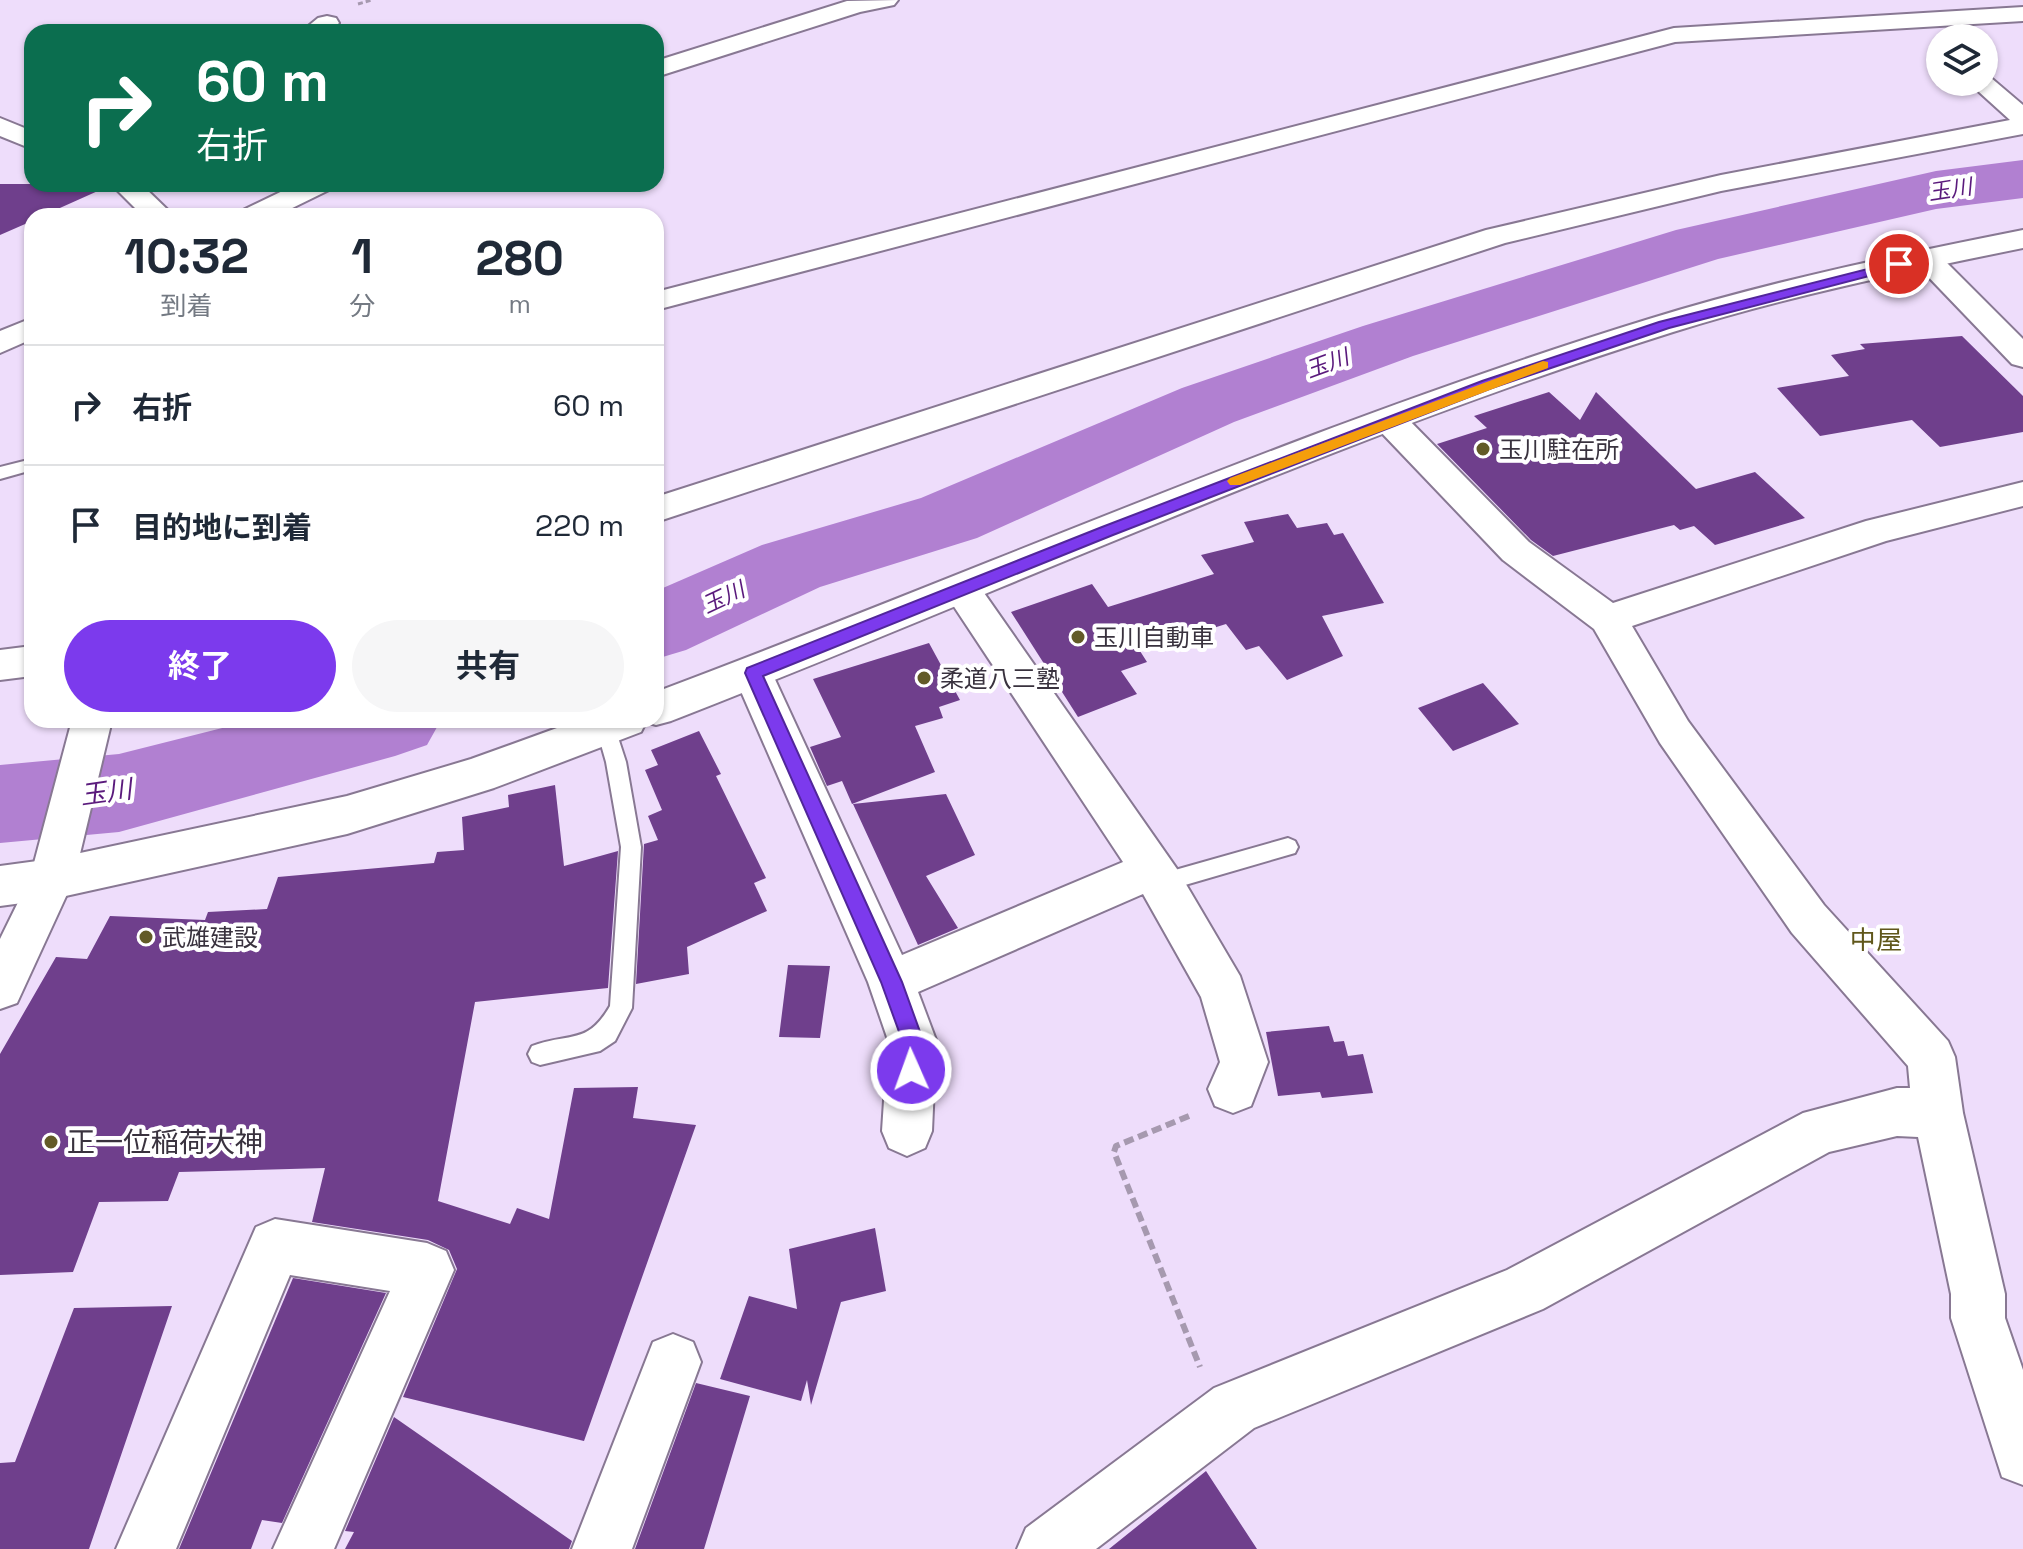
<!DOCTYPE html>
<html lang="ja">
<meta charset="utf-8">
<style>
:root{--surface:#fff;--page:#f6f6f7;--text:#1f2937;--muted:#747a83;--line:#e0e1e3;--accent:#7c3aed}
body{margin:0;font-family:"Space Grotesk","Noto Sans JP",sans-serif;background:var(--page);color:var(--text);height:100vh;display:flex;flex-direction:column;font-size:30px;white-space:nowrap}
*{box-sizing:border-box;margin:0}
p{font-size:26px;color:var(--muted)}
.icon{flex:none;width:44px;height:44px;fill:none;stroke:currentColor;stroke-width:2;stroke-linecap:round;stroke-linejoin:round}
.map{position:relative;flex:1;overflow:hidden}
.panel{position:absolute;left:24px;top:208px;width:640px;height:520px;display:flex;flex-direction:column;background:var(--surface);border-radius:24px;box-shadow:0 2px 6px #0004}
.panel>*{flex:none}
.top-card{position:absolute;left:24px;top:24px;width:640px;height:168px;border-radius:24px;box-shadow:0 2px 6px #0004;background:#0b6e4f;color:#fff;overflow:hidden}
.controls{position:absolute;left:1926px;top:24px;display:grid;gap:16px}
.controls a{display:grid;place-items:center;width:72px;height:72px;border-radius:50%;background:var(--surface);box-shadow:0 2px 6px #0004;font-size:40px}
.pin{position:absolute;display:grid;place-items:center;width:68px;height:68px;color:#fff;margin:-34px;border:4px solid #fff;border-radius:50%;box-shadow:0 2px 8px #0007}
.me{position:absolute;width:88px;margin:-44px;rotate:358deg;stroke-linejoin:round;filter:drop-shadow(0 0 6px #0008)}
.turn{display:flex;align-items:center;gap:28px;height:168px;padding:0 40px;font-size:36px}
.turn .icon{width:104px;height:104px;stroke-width:2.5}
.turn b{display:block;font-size:56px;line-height:68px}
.eta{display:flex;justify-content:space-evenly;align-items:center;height:136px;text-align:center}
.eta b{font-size:48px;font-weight:700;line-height:56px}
.action{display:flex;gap:16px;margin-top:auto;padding:16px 40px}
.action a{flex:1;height:92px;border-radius:48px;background:var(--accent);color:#fff;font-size:32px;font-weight:700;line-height:92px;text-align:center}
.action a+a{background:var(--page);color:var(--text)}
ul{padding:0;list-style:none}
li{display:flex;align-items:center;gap:24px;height:120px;padding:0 40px;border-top:2px solid var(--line)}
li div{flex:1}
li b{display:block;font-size:30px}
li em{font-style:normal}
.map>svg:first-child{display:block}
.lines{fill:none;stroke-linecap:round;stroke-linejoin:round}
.river{fill:#b180d1;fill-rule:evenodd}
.building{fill:#6f3f8c}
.service-casing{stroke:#887893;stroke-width:4}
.minor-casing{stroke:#887893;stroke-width:4}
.tertiary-casing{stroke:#887893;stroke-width:4}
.path-far1{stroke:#a699af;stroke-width:3;stroke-dasharray:5 3;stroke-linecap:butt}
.path{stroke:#a699af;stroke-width:6;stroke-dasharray:10 5;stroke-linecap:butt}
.service{fill:#fff;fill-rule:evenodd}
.minor{fill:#fff;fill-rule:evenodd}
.tertiary{fill:#fff;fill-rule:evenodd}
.route{fill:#7c3aed;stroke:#51269a;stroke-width:2}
.slow{fill:#f59e0b}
.poi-dot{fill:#625a27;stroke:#fff;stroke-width:3}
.labels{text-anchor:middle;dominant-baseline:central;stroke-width:8;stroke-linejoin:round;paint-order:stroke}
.far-water-label{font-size:22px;font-style:italic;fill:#5a1a7c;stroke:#fff}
.poi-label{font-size:24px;fill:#39323e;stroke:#fff;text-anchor:start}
.water-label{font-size:26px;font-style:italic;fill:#5a1a7c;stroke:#fff}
.neighbourhood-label{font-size:26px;fill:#60571b;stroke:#fff}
.near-poi-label{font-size:28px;fill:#39323e;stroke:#fff;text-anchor:start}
</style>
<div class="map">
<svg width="2023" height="1549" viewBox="0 0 2023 1549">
<rect width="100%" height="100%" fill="#eeddfb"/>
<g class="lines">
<path class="river" d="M 2023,160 L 2023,198 L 1936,209 L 1718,259 L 1413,356 L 1234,422 L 977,538 L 820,587 L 686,650 L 656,659 L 656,591 L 762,545 L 921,498 L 1182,388 L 1363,326 L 1676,230 L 1936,171 Z
M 254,720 L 441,720 L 427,745 L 395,756 L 119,832 L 0,843 L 0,765 L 119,754 Z"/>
</g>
<path class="building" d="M 0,184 L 108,184 L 109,186 L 42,216 L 32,216 L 32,221 L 0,235 Z
M 1962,336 L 2023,396 L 2023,432 L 1940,447 L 1912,420 L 1820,436 L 1777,388 L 1849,376 L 1831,355 L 1865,349 L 1860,344 Z
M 1549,392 L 1580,420 L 1596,392 L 1696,489 L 1755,472 L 1805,518 L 1715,545 L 1694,526 L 1680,530 L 1674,525 L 1553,556 L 1531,540 L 1437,444 L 1487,428 L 1474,416 Z
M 1288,514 L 1297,528 L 1327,523 L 1334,535 L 1343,533 L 1384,603 L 1322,616 L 1343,656 L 1287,680 L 1259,646 L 1246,650 L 1226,624 L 1140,651 L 1147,662 L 1121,671 L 1137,694 L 1078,717 L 1011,612 L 1092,584 L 1108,607 L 1214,574 L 1201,555 L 1254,542 L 1244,522 Z
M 929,643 L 960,700 L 939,707 L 943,718 L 915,726 L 935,772 L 852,804 L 842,781 L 827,786 L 810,747 L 841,737 L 813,679 Z
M 1483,683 L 1519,724 L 1453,751 L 1418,708 Z
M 699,731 L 721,774 L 716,776 L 766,878 L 754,883 L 767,911 L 687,947 L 689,974 L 636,984 L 644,844 L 658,840 L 648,816 L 662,810 L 645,770 L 658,765 L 651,750 Z
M 555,785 L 564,866 L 618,851 L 608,988 L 475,1002 L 438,1201 L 510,1224 L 517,1208 L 549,1219 L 574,1088 L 638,1087 L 633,1118 L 696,1125 L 584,1441 L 403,1397 L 457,1269 L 449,1250 L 428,1240 L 312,1222 L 325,1168 L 179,1172 L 168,1201 L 99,1202 L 73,1272 L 0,1275 L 0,1054 L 56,957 L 87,959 L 110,916 L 205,920 L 208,912 L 267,909 L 278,877 L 434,863 L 437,852 L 464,850 L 462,817 L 509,807 L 508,795 Z
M 946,794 L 975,855 L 926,876 L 958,928 L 918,945 L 853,804 Z
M 788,965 L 830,966 L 820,1038 L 779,1037 Z
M 1329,1026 L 1334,1042 L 1344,1041 L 1348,1056 L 1363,1054 L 1373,1093 L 1322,1098 L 1320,1092 L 1278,1096 L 1266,1032 Z
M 875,1228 L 886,1291 L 841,1302 L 811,1405 L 807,1380 L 801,1401 L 720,1379 L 749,1296 L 797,1309 L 789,1249 Z
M 293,1278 L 386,1293 L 282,1523 L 262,1520 L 251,1549 L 179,1549 Z
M 172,1306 L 89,1549 L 0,1549 L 0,1463 L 15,1462 L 74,1308 Z
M 696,1383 L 750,1396 L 704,1549 L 635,1549 Z
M 394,1417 L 572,1541 L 569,1549 L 345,1549 L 354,1532 L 345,1531 Z
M 1206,1471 L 1257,1549 L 1109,1549 Z"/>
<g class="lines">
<g class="service-casing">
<path id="service" d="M 32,459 L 32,470 L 0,479 L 0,467 Z
M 604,720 L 613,722 L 626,762 L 641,847 L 632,1008 L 615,1041 L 600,1051 L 540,1065 L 532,1062 L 528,1054 L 532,1046 C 569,1032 587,1046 610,1006 L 621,847 L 606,762 L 596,727 Z
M 1288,838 L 1295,841 L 1298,847 L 1295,853 L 1161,892 L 1153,889 L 1150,883 L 1153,877 L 1161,874 Z"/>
</g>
<g class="minor-casing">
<path id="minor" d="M 898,0 L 894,5 L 860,12 L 656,77 L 656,61 L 847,1 Z
M 2023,7 L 2023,21 L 1675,42 L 656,310 L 656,292 L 1674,28 Z
M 327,16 L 336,18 L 339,23 L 330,32 L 301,32 L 318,18 Z
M 1984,75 L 1990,77 L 2023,105 L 2023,134 L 1721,191 L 1505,243 L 656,522 L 656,497 L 1486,230 L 1721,175 L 2010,120 L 1968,82 L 1984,82 Z
M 0,118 L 32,131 L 32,149 L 0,136 Z
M 111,184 L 141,184 L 174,216 L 143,216 Z
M 297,184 L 333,184 L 329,190 L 276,216 L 239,216 L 243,210 Z
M 1926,249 L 1936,252 L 2023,339 L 2023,367 L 2012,364 L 1916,264 L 1911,258 L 1916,252 Z
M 32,318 L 32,339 L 0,353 L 0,331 Z
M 1390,410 L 1402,413 L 1529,542 L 1613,603 L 1866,521 L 2023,482 L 2023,506 L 1886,541 L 1632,626 L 1688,721 L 1824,905 L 1948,1041 L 1955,1057 L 1963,1113 L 2005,1294 L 2005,1318 L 2023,1370 L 2023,1485 L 2002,1477 L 1951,1318 L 1951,1294 L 1918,1137 L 1897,1136 L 1829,1152 L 1543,1309 L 1254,1428 L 1096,1549 L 1017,1549 L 1026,1528 L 1214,1388 L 1507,1270 L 1803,1113 L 1897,1088 L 1910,1088 L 1908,1066 L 1792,933 L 1660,743 L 1594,629 L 1503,560 L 1378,429 L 1373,421 L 1378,413 Z
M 962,576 L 975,580 L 1177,869 L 1240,976 L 1268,1062 L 1251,1106 L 1233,1113 L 1215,1106 L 1208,1089 L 1220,1062 L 1201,997 L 1143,894 L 918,992 L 936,1040 L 932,1131 L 925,1148 L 907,1156 L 889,1148 L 882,1131 L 888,1040 L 868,982 L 733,673 L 739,662 L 753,658 L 767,662 L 902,955 L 1123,862 L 943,590 L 949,580 Z
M 32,646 L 32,676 L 0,680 L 0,650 Z
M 72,720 L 112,720 L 74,879 L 17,1003 L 0,1009 L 0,939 L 30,878 Z
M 275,1219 L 427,1243 L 446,1251 L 454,1270 L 334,1549 L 273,1549 L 390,1291 L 290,1275 L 176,1549 L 116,1549 L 256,1227 Z
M 673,1334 L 693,1342 L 701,1362 L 632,1549 L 572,1549 L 653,1342 Z"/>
</g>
<g class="tertiary-casing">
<path id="tertiary" d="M 2023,230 L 2023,248 C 1905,272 1787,296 1673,332 C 1331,440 1005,591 671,721 L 656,725 L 646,722 L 641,732 L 494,788 L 347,834 L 52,899 L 0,906 L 0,866 L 52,859 L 347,796 L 471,759 L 579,720 L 656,720 L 656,692 C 987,568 1311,423 1649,319 C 1771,281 1897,255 2023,230 Z"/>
</g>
<path class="path-far1" d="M 358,4 L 372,0"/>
<path class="path" d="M 1189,1116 L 1116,1146 L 1114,1152 L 1200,1367"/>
<use href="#service" class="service"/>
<use href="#minor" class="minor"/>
<use href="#tertiary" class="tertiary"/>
</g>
<path class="route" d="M 1899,261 L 1905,264 L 1904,267 L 1669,328 L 1492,388 L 1113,535 L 763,676 L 902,982 L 923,1040 L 918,1078 L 911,1080 L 903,1078 L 900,1070 L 902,1040 L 881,982 L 745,673 L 747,668 L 1102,527 L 1482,381 L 1659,322 Z"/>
<path class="slow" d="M 1543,361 L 1548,362 L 1548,368 L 1240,485 L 1230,485 L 1227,481 L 1230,478 Z"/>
<g class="poi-dot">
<circle cx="1483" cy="449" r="8"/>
<circle cx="1078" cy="637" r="8"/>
<circle cx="924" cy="678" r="8"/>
<circle cx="146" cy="937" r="8"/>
<circle cx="51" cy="1142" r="8"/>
</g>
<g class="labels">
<g class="far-water-label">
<text transform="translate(1950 189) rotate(-9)">玉川</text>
<text transform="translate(1327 363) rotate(-20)">玉川</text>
<text transform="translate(723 597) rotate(-25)">玉川</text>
</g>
<g class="poi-label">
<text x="1499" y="449">玉川駐在所</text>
<text x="1094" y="637">玉川自動車</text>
<text x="940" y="678">柔道八三塾</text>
<text x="162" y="937">武雄建設</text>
</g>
<g class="water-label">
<text transform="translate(106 792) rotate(-8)">玉川</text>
</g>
<g class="neighbourhood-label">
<text x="1876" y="940">中屋</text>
</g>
<g class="near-poi-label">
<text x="67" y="1142">正一位稲荷大神</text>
</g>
</g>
</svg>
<div class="controls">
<a><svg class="icon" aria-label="layers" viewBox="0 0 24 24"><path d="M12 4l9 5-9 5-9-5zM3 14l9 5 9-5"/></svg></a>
</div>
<div class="pin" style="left:1899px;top:264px;background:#d93025"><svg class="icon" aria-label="arrive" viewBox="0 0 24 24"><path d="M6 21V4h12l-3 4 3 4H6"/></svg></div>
<svg class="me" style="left:911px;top:1070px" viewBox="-20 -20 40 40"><circle r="17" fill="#7c3aed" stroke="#fff" stroke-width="3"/><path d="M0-11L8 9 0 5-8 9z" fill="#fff"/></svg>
<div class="top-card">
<div class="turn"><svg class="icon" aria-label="right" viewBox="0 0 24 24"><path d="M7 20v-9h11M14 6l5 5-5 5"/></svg><div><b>60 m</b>右折</div></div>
</div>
<section class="panel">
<div class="eta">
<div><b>10:32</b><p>到着</p></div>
<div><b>1</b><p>分</p></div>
<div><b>280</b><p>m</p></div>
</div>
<ul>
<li><svg class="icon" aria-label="right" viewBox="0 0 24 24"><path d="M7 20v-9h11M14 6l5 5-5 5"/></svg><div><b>右折</b></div><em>60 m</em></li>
<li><svg class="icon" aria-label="arrive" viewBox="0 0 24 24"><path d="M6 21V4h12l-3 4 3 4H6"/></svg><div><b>目的地に到着</b></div><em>220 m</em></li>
</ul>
<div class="action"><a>終了</a><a>共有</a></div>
</section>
</div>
